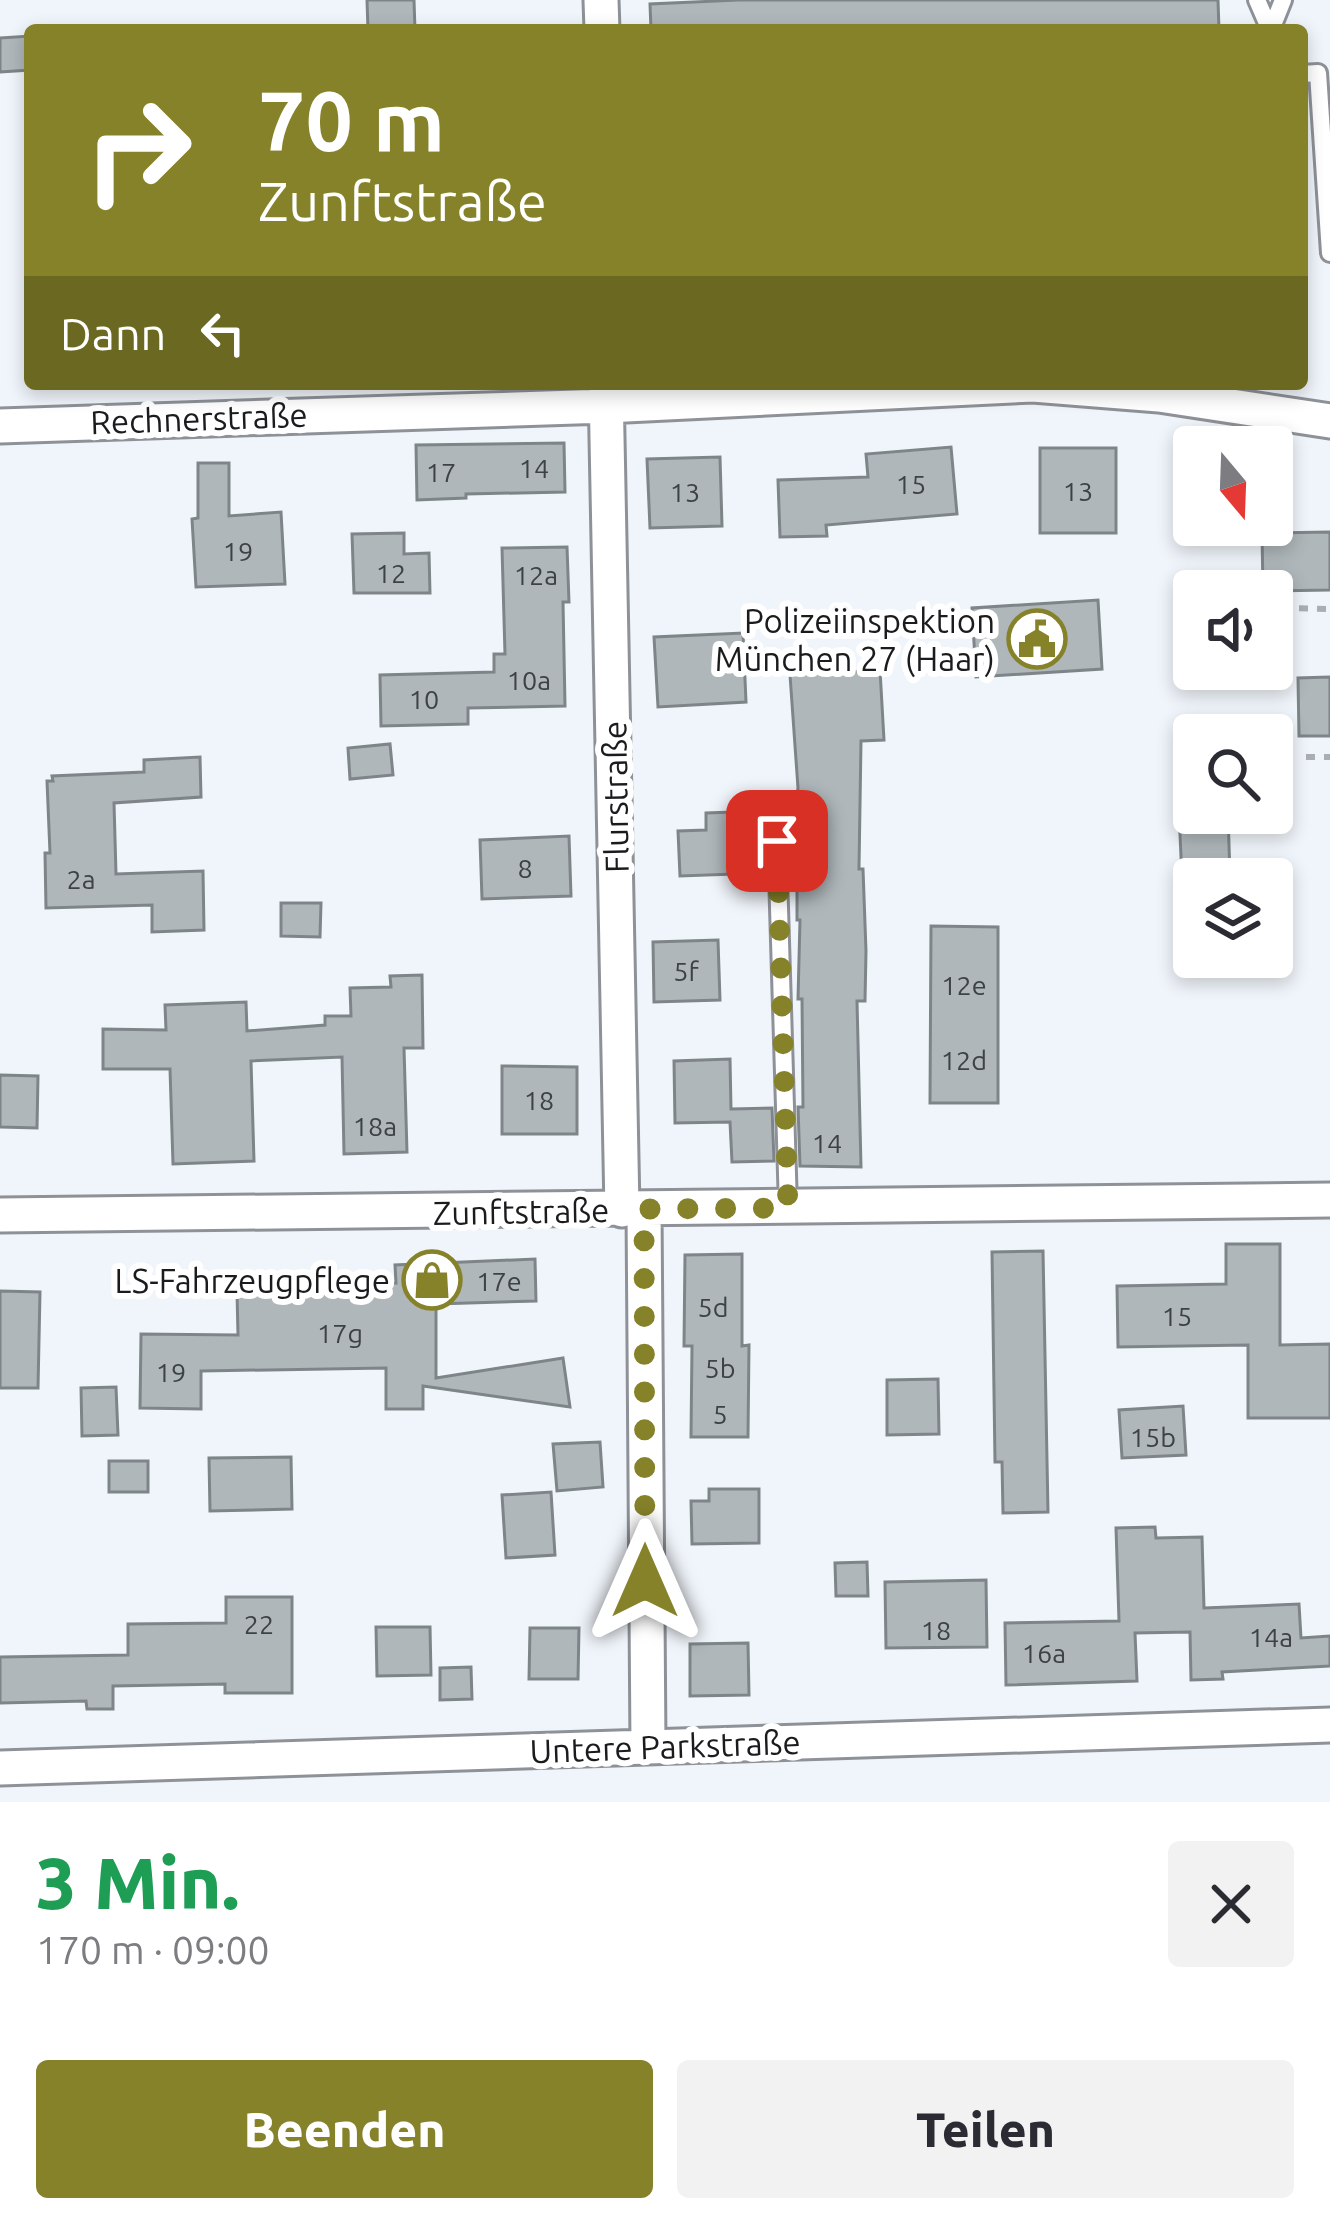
<!DOCTYPE html>
<html lang="de">
<meta charset="utf-8">
<style>
:root{--surface:#fff;--page:#f2f2f3;--text:#2b2b33;--muted:#7c7c81;--accent:#86822a}
body{margin:0;font-family:Ubuntu,sans-serif;background:var(--page);color:var(--text);height:100vh;display:flex;flex-direction:column;font-size:45px;white-space:nowrap}
*{box-sizing:border-box;margin:0}
p{font-size:39px;color:var(--muted)}
.icon{flex:none;width:66px;height:66px;fill:none;stroke:currentColor;stroke-width:2;stroke-linecap:round;stroke-linejoin:round}
.map{position:relative;height:1802px;overflow:hidden}
.sheet{display:flex;flex-direction:column;background:var(--surface);flex:1}
.sheet>*{flex:none}
.hud{position:absolute;left:24px;top:24px;width:1284px;height:366px;border-radius:12px;box-shadow:0 6px 18px #0003;background:#86822a;color:#fff;overflow:hidden}
.needle{width:78px;rotate:161deg}
.fabs{position:absolute;left:1173px;top:426px;display:grid;gap:24px}
.fabs a{display:grid;place-items:center;width:120px;height:120px;border-radius:12px;background:var(--surface);box-shadow:0 6px 18px #0003;font-size:60px}
.pin{position:absolute;display:grid;place-items:center;width:102px;height:102px;color:#fff;margin:-51px;border-radius:24px;box-shadow:0 6px 18px #0006}
.me{position:absolute;width:132px;margin:-66px;rotate:0deg;stroke-linejoin:round;filter:drop-shadow(0 0 9px #0008)}
.turn{display:flex;align-items:center;gap:42px;height:252px;padding:0 36px;font-size:54px}
.turn .icon{width:156px;height:156px;stroke-width:2.5}
.turn b{display:block;font-size:84px;line-height:102px}
.then{display:flex;align-items:center;height:114px;padding:0 36px;background:#0003;gap:24px;font-size:45px}
.round{display:grid;place-items:center;flex:none;width:126px;height:126px;border-radius:12px;background:var(--page)}
.head{display:flex;align-items:center;justify-content:space-between;height:204px;padding:0 36px}
h1{font-size:72px;font-weight:800;line-height:90px;color:#1e9e55}
.button{display:flex;gap:24px;margin-top:auto;padding:24px 36px}
.button a{flex:1;height:138px;border-radius:12px;background:var(--accent);color:#fff;font-size:48px;font-weight:800;line-height:138px;text-align:center}
.button a+a{background:var(--page);color:var(--text)}
.map>svg:first-child{display:block}
.building{fill:#afb7ba;stroke:#7e8588;stroke-width:3}
.lines{fill:none;stroke-linecap:round;stroke-linejoin:round}
.service-casing{stroke:#8e9298;stroke-width:22}
.minor-casing{stroke:#8e9298;stroke-width:39}
.path{stroke:#aaaeb3;stroke-width:6;stroke-dasharray:9 9;stroke-linecap:butt}
.service{stroke:#fff;stroke-width:16}
.minor{stroke:#fff;stroke-width:33}
.route{stroke:#86822a;stroke-width:21;stroke-dasharray:0 37.8}
.labels{text-anchor:middle;dominant-baseline:central;stroke-width:12;stroke-linejoin:round;paint-order:stroke}
.number-label{font-size:27px;fill:#3e4244}
.street-label{font-size:33px;fill:#191b1d;stroke:#fff}
.poi-label{font-size:33px;fill:#191b1d;stroke:#fff;text-anchor:end}
</style>
<div class="map">
<svg width="1330" height="1802" viewBox="0 0 1330 1802">
<rect width="100%" height="100%" fill="#f0f5fb"/>
<path class="building" d="M 367,0 L 414,0 L 415,30 L 368,30 Z
M 738,0 L 1218,0 L 1219,30 L 651,30 L 650,4 Z
M 30,36 L 30,70 L 0,72 L 0,38 Z
M 564,443 L 565,492 L 466,494 L 466,498 L 417,500 L 416,445 Z
M 951,447 L 957,514 L 826,525 L 827,536 L 780,537 L 778,480 L 868,477 L 866,454 Z
M 1040,448 L 1116,448 L 1116,533 L 1040,533 Z
M 720,457 L 722,526 L 650,528 L 647,459 Z
M 198,463 L 229,463 L 229,516 L 281,512 L 285,584 L 196,587 L 192,519 L 198,518 Z
M 1330,532 L 1330,590 L 1263,591 L 1262,533 Z
M 404,533 L 404,554 L 429,553 L 430,593 L 354,593 L 352,534 Z
M 567,547 L 569,602 L 563,602 L 565,706 L 468,708 L 468,724 L 381,726 L 380,675 L 494,672 L 494,654 L 505,654 L 502,548 Z
M 1098,600 L 1102,669 L 976,677 L 972,608 Z
M 743,633 L 746,702 L 658,707 L 654,637 Z
M 880,670 L 884,740 L 861,741 L 859,869 L 863,869 L 866,951 L 865,1001 L 857,1001 L 861,1167 L 800,1166 L 798,1107 L 803,1107 L 802,999 L 798,999 L 800,920 L 797,920 L 797,872 L 791,873 L 788,835 L 778,828 L 766,834 L 765,873 L 680,876 L 678,831 L 706,830 L 706,813 L 795,810 L 798,788 L 790,675 Z
M 1330,677 L 1330,736 L 1299,736 L 1298,678 Z
M 390,744 L 393,775 L 350,779 L 348,748 Z
M 200,757 L 201,797 L 114,803 L 116,874 L 203,871 L 204,930 L 152,932 L 152,905 L 46,908 L 45,853 L 50,853 L 47,781 L 53,781 L 52,776 L 144,772 L 144,760 Z
M 1179,813 L 1228,813 L 1230,876 L 1182,878 Z
M 569,836 L 571,896 L 482,899 L 480,840 Z
M 281,903 L 321,903 L 320,937 L 281,936 Z
M 931,926 L 998,927 L 998,1103 L 930,1103 Z
M 718,940 L 720,1000 L 654,1002 L 653,942 Z
M 422,975 L 423,1048 L 404,1048 L 407,1152 L 344,1154 L 342,1057 L 251,1061 L 254,1161 L 173,1164 L 170,1069 L 103,1069 L 103,1029 L 166,1030 L 165,1005 L 246,1002 L 247,1031 L 325,1025 L 325,1016 L 351,1016 L 350,988 L 391,987 L 390,976 Z
M 730,1059 L 731,1109 L 772,1108 L 774,1161 L 732,1162 L 730,1122 L 675,1123 L 674,1061 Z
M 502,1066 L 577,1067 L 577,1134 L 502,1134 Z
M 0,1075 L 38,1076 L 37,1128 L 0,1127 Z
M 1226,1244 L 1280,1244 L 1280,1345 L 1330,1344 L 1330,1418 L 1248,1418 L 1248,1345 L 1118,1347 L 1117,1286 L 1226,1284 Z
M 1043,1251 L 1048,1512 L 1003,1513 L 1002,1462 L 995,1462 L 992,1252 Z
M 742,1254 L 742,1346 L 749,1345 L 748,1437 L 691,1437 L 692,1346 L 684,1346 L 685,1255 Z
M 535,1259 L 536,1301 L 436,1304 L 436,1378 L 563,1358 L 570,1407 L 423,1386 L 423,1409 L 386,1409 L 386,1368 L 201,1371 L 201,1409 L 140,1408 L 141,1334 L 238,1335 L 237,1292 L 248,1292 L 248,1281 L 311,1279 L 311,1286 L 396,1283 L 395,1265 Z
M 0,1291 L 40,1292 L 38,1388 L 0,1388 Z
M 938,1379 L 939,1434 L 887,1435 L 887,1380 Z
M 116,1387 L 118,1435 L 82,1436 L 81,1388 Z
M 1183,1406 L 1186,1455 L 1122,1458 L 1119,1410 Z
M 600,1442 L 603,1487 L 557,1491 L 553,1444 Z
M 291,1457 L 292,1509 L 210,1511 L 209,1458 Z
M 109,1461 L 148,1461 L 148,1492 L 109,1492 Z
M 709,1489 L 759,1489 L 759,1543 L 692,1544 L 691,1501 L 709,1501 Z
M 551,1492 L 555,1555 L 506,1558 L 502,1495 Z
M 1155,1527 L 1156,1538 L 1202,1537 L 1204,1608 L 1299,1604 L 1301,1638 L 1330,1636 L 1330,1666 L 1222,1672 L 1223,1679 L 1191,1680 L 1190,1632 L 1135,1633 L 1137,1681 L 1006,1685 L 1005,1623 L 1119,1621 L 1116,1528 Z
M 867,1562 L 868,1596 L 836,1596 L 835,1563 Z
M 986,1580 L 987,1647 L 886,1648 L 885,1582 Z
M 226,1597 L 292,1597 L 292,1693 L 225,1693 L 225,1684 L 113,1686 L 113,1709 L 87,1709 L 86,1701 L 0,1703 L 0,1657 L 128,1655 L 128,1624 L 226,1623 Z
M 376,1627 L 430,1627 L 431,1675 L 377,1676 Z
M 530,1628 L 579,1628 L 578,1679 L 529,1679 Z
M 748,1643 L 749,1695 L 690,1696 L 690,1644 Z
M 471,1667 L 472,1699 L 440,1700 L 440,1668 Z"/>
<g class="lines">
<g class="service-casing">
<path id="service" d="M 1257,0 L 1270,30
M 1271,30 L 1283,0
M 1302,74 L 1318,73 L 1330,253
M 777,841 L 788,1207"/>
</g>
<g class="minor-casing">
<path id="minor" d="M 601,0 L 602,30
M 606,386 L 622,1210
M 0,426 L 606,406 L 1033,385 L 1159,395 L 1330,421
M 644,1209 L 648,1747
M 0,1215 L 1330,1200
M 0,1768 L 1330,1725"/>
</g>
<path class="path" d="M 1281,608 L 1330,609
M 1306,757 L 1330,757"/>
<use href="#service" class="service"/>
<use href="#minor" class="minor"/>
</g>
<g class="lines">
<path class="route" d="M 645,1581 L 644,1209 L 788,1208 L 777,841"/>
</g>
<defs>
<g id="civic-ring" transform="scale(3)"><circle r="9.5" fill="#fff" stroke="#86822a" stroke-width="1.5"/><path d="M-.6-6.5H3V-4.5H.6V-3L4-1V1h2V6H-6V1h2V-1L-.6-3ZM-1.2 2.5V6h2.4V2.5Z" fill="#86822a"/></g>
<g id="shop-ring" transform="scale(3)"><circle r="9.5" fill="#fff" stroke="#86822a" stroke-width="1.5"/><path d="M-5-2.5h2.3a2.7 3.5 0 0 1 5.4 0H5L5.5 6h-11ZM-1.5-2.5h3a1.5 2.3 0 0 0-3 0Z" fill="#86822a"/></g>
</defs>
<g fill-rule="evenodd">
<use href="#civic-ring" x="1037" y="639"/>
<use href="#shop-ring" x="432" y="1280"/>
</g>
<g class="labels">
<g class="number-label">
<text x="534" y="468">14</text>
<text x="441" y="472">17</text>
<text x="911" y="484">15</text>
<text x="1078" y="491">13</text>
<text x="685" y="492">13</text>
<text x="238" y="551">19</text>
<text x="391" y="573">12</text>
<text x="536" y="575">12a</text>
<text x="529" y="680">10a</text>
<text x="424" y="699">10</text>
<text x="525" y="868">8</text>
<text x="81" y="879">2a</text>
<text x="686" y="971">5f</text>
<text x="964" y="985">12e</text>
<text x="964" y="1060">12d</text>
<text x="539" y="1100">18</text>
<text x="375" y="1126">18a</text>
<text x="827" y="1143">14</text>
<text x="499" y="1281">17e</text>
<text x="713" y="1307">5d</text>
<text x="1177" y="1316">15</text>
<text x="340" y="1333">17g</text>
<text x="720" y="1368">5b</text>
<text x="171" y="1372">19</text>
<text x="720" y="1414">5</text>
<text x="1153" y="1437">15b</text>
<text x="259" y="1624">22</text>
<text x="936" y="1630">18</text>
<text x="1271" y="1637">14a</text>
<text x="1044" y="1653">16a</text>
</g>
<g class="street-label">
<text transform="translate(199 418) rotate(-2)">Rechnerstraße</text>
<text transform="translate(615 797) rotate(-91)">Flurstraße</text>
<text transform="translate(521 1211) rotate(-1)">Zunftstraße</text>
<text transform="translate(665 1746) rotate(-2)">Untere Parkstraße</text>
</g>
<g class="poi-label">
<text x="995" y="620">Polizeiinspektion<tspan x="995" dy="38">München 27 (Haar)</tspan></text>
<text x="390" y="1280">LS-Fahrzeugpflege</text>
</g>
</g>
</svg>
<div class="fabs">
<a><svg class="needle" viewBox="-14 -14 28 28"><path d="M0-13l5 13h-10z" fill="#e53935"/><path d="M0 13l5-13h-10z" fill="#7c7c81"/></svg></a>
<a><svg class="icon" aria-label="sound" viewBox="0 0 24 24"><path d="M4 9h4l5-4v14l-5-4H4zM17 9q2 3 0 6"/></svg></a>
<a><svg class="icon" aria-label="search" viewBox="0 0 24 24"><circle cx="10" cy="10" r="6"/><path d="M15 15l6 6"/></svg></a>
<a><svg class="icon" aria-label="layers" viewBox="0 0 24 24"><path d="M12 4l9 5-9 5-9-5zM3 14l9 5 9-5"/></svg></a>
</div>
<div class="pin" style="left:777px;top:841px;background:#d93025"><svg class="icon" aria-label="arrive" viewBox="0 0 24 24"><path d="M6 21V4h12l-3 4 3 4H6"/></svg></div>
<svg class="me" style="left:645px;top:1581px" viewBox="-20 -20 40 40"><path d="M0-17L14 15 0 8-14 15z" fill="#86822a" stroke="#fff" stroke-width="4"/></svg>
<div class="hud">
<div class="turn"><svg class="icon" aria-label="right" viewBox="0 0 24 24"><path d="M7 20v-9h11M14 6l5 5-5 5"/></svg><div><b>70 m</b>Zunftstraße</div></div>
<div class="then">Dann<svg class="icon" aria-label="left" viewBox="0 0 24 24"><path d="M17 20v-9H6M10 6l-5 5 5 5"/></svg></div>
</div>
</div>
<section class="sheet">
<div class="head"><div><h1>3 Min.</h1><p>170 m · 09:00</p></div><a class="round"><svg class="icon" aria-label="close" viewBox="0 0 24 24"><path d="M6 6l12 12M18 6L6 18"/></svg></a></div>
<div class="button"><a>Beenden</a><a>Teilen</a></div>
</section>
